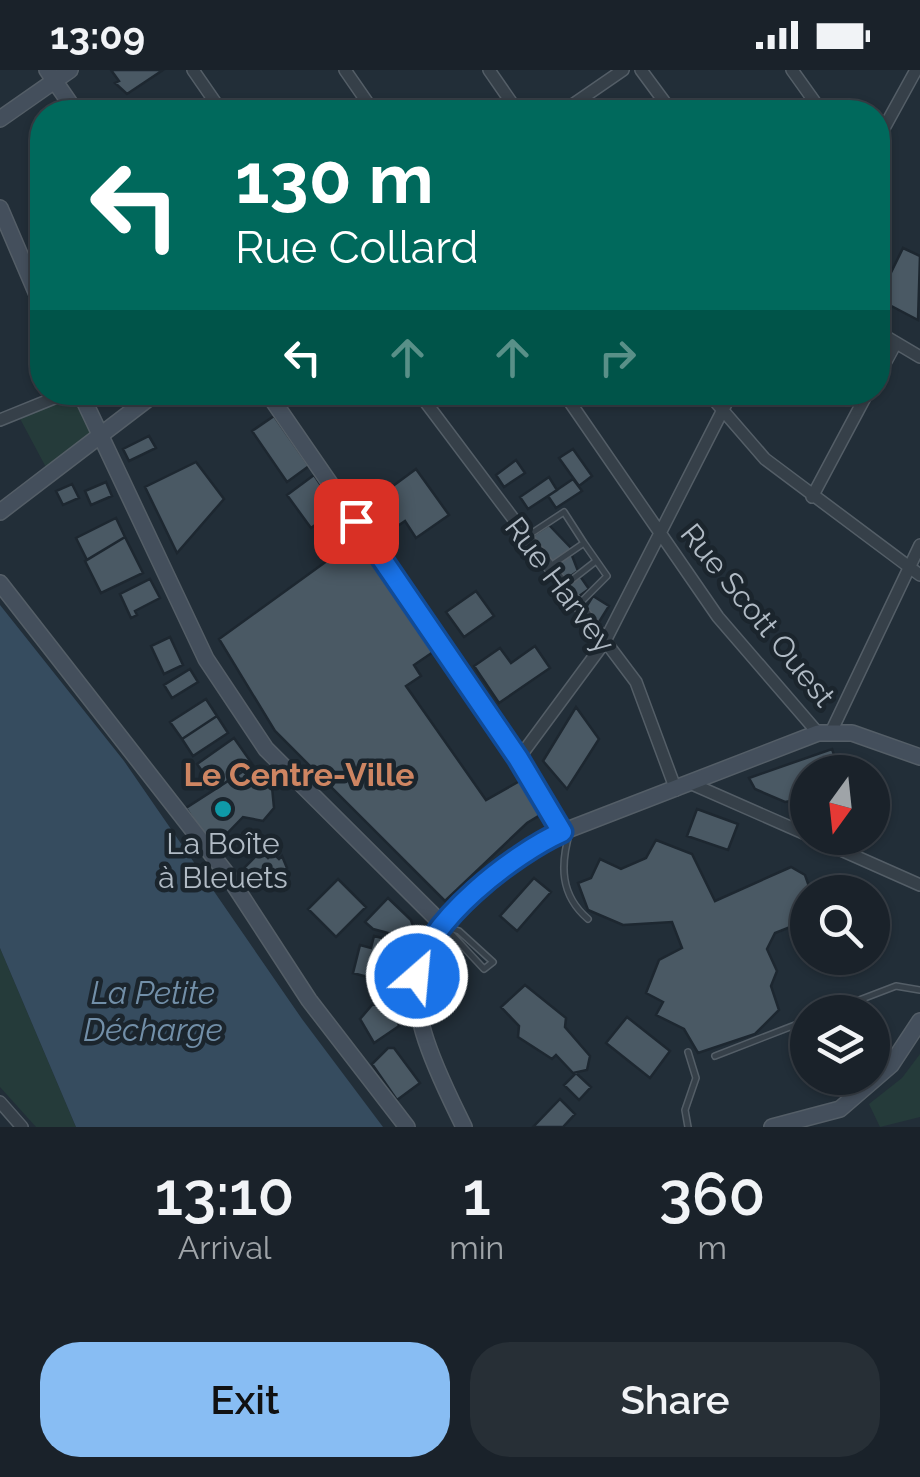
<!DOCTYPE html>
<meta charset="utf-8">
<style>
:root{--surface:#1a222a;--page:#272f36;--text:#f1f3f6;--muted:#9fa4a8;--line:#383f47;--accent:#88bdf3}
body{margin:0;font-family:Raleway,sans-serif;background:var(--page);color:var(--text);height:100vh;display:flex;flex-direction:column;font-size:38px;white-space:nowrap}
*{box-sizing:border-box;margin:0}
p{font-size:32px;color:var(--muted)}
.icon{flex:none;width:55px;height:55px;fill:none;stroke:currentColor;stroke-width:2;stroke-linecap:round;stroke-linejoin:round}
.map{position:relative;height:1057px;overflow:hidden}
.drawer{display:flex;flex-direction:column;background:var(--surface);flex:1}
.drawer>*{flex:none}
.top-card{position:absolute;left:30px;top:30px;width:860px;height:305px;border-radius:40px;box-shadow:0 2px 8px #0004,0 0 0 2px var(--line);background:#00695c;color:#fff;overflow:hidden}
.needle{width:65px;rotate:195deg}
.buttons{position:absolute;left:790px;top:685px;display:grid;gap:20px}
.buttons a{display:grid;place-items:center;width:100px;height:100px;border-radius:50%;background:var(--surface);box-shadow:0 2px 8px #0004,0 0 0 2px var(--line);font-size:50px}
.pin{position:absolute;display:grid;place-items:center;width:85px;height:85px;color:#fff;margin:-42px;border-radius:20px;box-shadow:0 5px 15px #0006}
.me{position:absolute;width:110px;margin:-55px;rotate:27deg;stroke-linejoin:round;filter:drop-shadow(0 0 8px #0008)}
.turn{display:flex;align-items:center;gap:35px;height:210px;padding:0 40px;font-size:45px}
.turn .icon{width:130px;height:130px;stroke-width:2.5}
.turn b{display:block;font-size:70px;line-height:85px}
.lanes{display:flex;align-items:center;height:95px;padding:0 40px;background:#0003;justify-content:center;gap:50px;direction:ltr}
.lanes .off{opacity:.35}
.eta{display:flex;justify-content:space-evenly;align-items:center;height:170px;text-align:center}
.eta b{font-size:60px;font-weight:600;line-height:70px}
.cta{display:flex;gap:20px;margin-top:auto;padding:20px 40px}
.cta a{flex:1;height:115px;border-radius:40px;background:var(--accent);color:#111;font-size:40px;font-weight:600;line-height:115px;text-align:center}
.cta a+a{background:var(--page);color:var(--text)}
.status{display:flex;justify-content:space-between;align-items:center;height:70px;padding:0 50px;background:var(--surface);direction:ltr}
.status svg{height:28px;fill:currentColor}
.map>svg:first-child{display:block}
.green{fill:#253b3a}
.water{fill:#364c5f}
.building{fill:#4a5964;stroke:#1d2730;stroke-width:2.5}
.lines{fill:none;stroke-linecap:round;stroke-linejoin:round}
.lane-casing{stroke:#545e67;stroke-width:8}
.street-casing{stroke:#545e67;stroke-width:14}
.secondary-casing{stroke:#545e67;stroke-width:18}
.lane{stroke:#364049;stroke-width:5}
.street{stroke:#364049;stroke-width:11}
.secondary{stroke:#444f5c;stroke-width:15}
.route-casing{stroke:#114b97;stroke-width:25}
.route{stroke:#1a73e8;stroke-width:18}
.culture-dot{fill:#0f9aa8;stroke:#1b252d;stroke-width:4}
.labels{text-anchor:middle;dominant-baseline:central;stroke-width:9;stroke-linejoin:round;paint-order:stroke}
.street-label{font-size:30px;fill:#b1bbc5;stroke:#1b252d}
.poi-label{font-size:30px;fill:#b1bbc5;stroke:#1b252d}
.neighbourhood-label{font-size:32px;font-weight:bold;fill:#ce8562;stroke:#1b252d}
.water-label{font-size:32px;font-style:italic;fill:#728fa8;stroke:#1b252d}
</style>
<div class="status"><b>13:09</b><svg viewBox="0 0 49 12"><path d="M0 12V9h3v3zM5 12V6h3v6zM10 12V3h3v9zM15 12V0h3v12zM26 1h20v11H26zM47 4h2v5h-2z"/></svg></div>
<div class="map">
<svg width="920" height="1057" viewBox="0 0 920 1057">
<rect width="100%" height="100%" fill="#222e38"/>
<path class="green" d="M 80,323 L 98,364 L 49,403 L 17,343 Z
M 0,878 L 76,1057 L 36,1057 L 0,1017 Z
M 920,984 L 920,1047 L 880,1057 L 869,1034 L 902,1008 Z"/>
<path class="water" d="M 0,535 L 124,691 L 302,949 L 383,1057 L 76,1057 L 0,878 Z"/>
<path class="building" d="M 111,0 L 163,0 L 127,24 L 115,13 L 119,11 Z
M 903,178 L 920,186 L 918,250 L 878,229 Z
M 274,346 L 309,396 L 287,412 L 252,361 Z
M 149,366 L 156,378 L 129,391 L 123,379 Z
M 573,379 L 592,406 L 579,416 L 559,388 Z
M 516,390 L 525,403 L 504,417 L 496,405 Z
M 196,392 L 224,429 L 177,483 L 145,417 Z
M 416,399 L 449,445 L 416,468 L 405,451 L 383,466 L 363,438 Z
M 314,405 L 337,439 L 311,458 L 287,425 Z
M 549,407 L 557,420 L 528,439 L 520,427 Z
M 573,409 L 582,421 L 556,438 L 548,426 Z
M 106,412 L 112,426 L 91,435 L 85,421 Z
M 72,414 L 79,428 L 63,435 L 56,421 Z
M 116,448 L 125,467 L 87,490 L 76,468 Z
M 549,455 L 572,479 L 550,494 L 532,466 Z
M 125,467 L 143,503 L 101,523 L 85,491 Z
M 360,467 L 436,580 L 414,595 L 421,606 L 406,616 L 486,730 L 525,708 L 545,742 L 527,753 L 445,831 L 275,661 L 219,569 Z
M 571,483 L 578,501 L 562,512 L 551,498 Z
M 580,506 L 589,519 L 575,529 L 566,517 Z
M 150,509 L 160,528 L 135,541 L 137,545 L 131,548 L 120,524 Z
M 476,521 L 494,546 L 464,567 L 446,542 Z
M 593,526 L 609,536 L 599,552 L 583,542 Z
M 170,567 L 183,595 L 164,604 L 151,576 Z
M 535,576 L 550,598 L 499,633 L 474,596 L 500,578 L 511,593 Z
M 190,599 L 198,612 L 172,628 L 164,615 Z
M 206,629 L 217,646 L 182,669 L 170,652 Z
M 576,637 L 599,669 L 567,719 L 543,691 Z
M 217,646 L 228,663 L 193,686 L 182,669 Z
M 234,668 L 253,695 L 215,719 L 197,694 Z
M 832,679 L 840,702 L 808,702 L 808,728 L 785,732 L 755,719 L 749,708 Z
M 253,695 L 272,717 L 274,738 L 263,751 L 243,747 L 212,779 L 186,738 Z
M 697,739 L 738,754 L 728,780 L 687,766 Z
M 656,770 L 692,784 L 715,831 L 791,797 L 805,805 L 811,822 L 808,850 L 775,863 L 767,879 L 777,901 L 771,916 L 779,940 L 755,964 L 698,983 L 684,959 L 656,945 L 663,932 L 646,923 L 659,890 L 682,878 L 672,852 L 623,855 L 588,840 L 578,813 L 591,808 L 600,789 L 621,799 L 646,788 Z
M 261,781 L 268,788 L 273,783 L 279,789 L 282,786 L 287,798 L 267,818 L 263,815 L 259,819 L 245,797 Z
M 534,808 L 551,822 L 517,861 L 500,846 Z
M 338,809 L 366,837 L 336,867 L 308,839 Z
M 388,828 L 411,850 L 413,856 L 403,867 L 373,859 L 365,852 Z
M 374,866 L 399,872 L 390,907 L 384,905 L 382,911 L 353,903 L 360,875 L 371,878 Z
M 525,915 L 566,948 L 565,957 L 590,986 L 587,1000 L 573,1003 L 556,985 L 552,989 L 518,967 L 519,956 L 501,937 Z
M 393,931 L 399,956 L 374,973 L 360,949 L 372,935 Z
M 627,947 L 670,981 L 650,1008 L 606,973 Z
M 388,978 L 394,978 L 420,1013 L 397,1030 L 372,994 Z
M 576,1003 L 591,1017 L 579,1030 L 564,1015 Z
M 560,1029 L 575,1044 L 563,1057 L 533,1057 Z"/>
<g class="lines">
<g class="lane-casing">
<path id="lane" d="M 526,467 L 564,442 L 584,473 L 549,497
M 564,516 L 596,491
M 578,535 L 607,506 L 584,473
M 570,761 C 560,795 560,825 588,849
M 444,856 L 459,861 L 493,892 L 484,899 Z
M 828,942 L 896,916 L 920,920
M 688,982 L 696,1008 L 685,1040 L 688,1057
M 715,986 L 808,950"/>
</g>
<g class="street-casing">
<path id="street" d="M 193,0 L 222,42
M 345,0 L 374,42
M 489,0 L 518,42
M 641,0 L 672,42
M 792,0 L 822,42
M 562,42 L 623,0
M 878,69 L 916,0
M 878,262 L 920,287
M 878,306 L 896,273
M 418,322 L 636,612 L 676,720
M 563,322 L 718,547 L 818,663
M 707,322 L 765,389 L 920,505
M 0,350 L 69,322
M 812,427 L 868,322
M 832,660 L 920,475
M 519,688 L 604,573 L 732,322
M 692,714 L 808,765
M 814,768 L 920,815
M 0,1032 L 22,1057"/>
</g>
<g class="secondary-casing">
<path id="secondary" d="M 47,0 L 76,42
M 0,49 L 70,0
M 0,138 L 42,236
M 80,322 L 206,589 L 266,679 L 444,856
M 267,322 L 519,688 L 562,762
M 0,442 L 157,322
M 0,513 L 227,804 L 309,930 L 407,1057
M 464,1057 C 443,1013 398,931 424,882 C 434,862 454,846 469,830 C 498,801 524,779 562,762 L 818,663 L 852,663 L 920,687
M 772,1057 L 840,1039 L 891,995 L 920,951"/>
</g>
<use href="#lane" class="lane"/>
<use href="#street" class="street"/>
<use href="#secondary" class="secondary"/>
</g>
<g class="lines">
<g class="route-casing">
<path id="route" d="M 356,451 L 518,688 L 562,762 C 515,783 424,852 417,906"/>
</g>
<use href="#route" class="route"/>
</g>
<circle class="culture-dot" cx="223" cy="739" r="10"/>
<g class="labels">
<g class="street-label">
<text transform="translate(560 515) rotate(53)">Rue Harvey</text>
<text transform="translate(758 545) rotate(51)">Rue Scott Ouest</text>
</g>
<g class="poi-label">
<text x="223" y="773">La Boîte<tspan x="223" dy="34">à Bleuets</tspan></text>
</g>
<g class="neighbourhood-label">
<text x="299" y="704">Le Centre-Ville</text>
</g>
<g class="water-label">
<text x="153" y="922">La Petite<tspan x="153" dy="37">Décharge</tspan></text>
</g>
</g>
</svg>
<div class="buttons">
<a><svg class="needle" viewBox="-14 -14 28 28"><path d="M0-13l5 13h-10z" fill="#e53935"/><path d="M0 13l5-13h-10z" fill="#9fa4a8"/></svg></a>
<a><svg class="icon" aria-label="search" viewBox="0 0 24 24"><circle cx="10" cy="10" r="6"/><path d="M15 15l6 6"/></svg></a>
<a><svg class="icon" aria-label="layers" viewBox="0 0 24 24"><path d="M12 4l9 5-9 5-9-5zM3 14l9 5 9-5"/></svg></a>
</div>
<div class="pin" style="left:356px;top:451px;background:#d93025"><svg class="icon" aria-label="arrive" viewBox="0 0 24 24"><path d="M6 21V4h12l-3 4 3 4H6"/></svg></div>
<svg class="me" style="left:417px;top:906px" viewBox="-20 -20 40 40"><circle r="17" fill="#1a73e8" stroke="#fff" stroke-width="3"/><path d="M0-11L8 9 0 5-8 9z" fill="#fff"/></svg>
<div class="top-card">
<div class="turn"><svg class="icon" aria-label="left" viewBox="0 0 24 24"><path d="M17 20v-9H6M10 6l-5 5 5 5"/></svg><div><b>130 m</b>Rue Collard</div></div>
<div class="lanes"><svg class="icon" aria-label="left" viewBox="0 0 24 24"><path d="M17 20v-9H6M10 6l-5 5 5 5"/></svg><svg class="icon off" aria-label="ahead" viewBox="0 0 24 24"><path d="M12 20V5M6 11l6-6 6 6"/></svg><svg class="icon off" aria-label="ahead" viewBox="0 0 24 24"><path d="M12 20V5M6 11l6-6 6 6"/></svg><svg class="icon off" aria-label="right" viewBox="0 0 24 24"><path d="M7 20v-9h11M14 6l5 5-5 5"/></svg></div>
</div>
</div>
<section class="drawer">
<div class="eta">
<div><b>13:10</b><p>Arrival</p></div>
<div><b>1</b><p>min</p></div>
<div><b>360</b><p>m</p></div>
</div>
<div class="cta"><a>Exit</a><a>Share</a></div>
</section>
